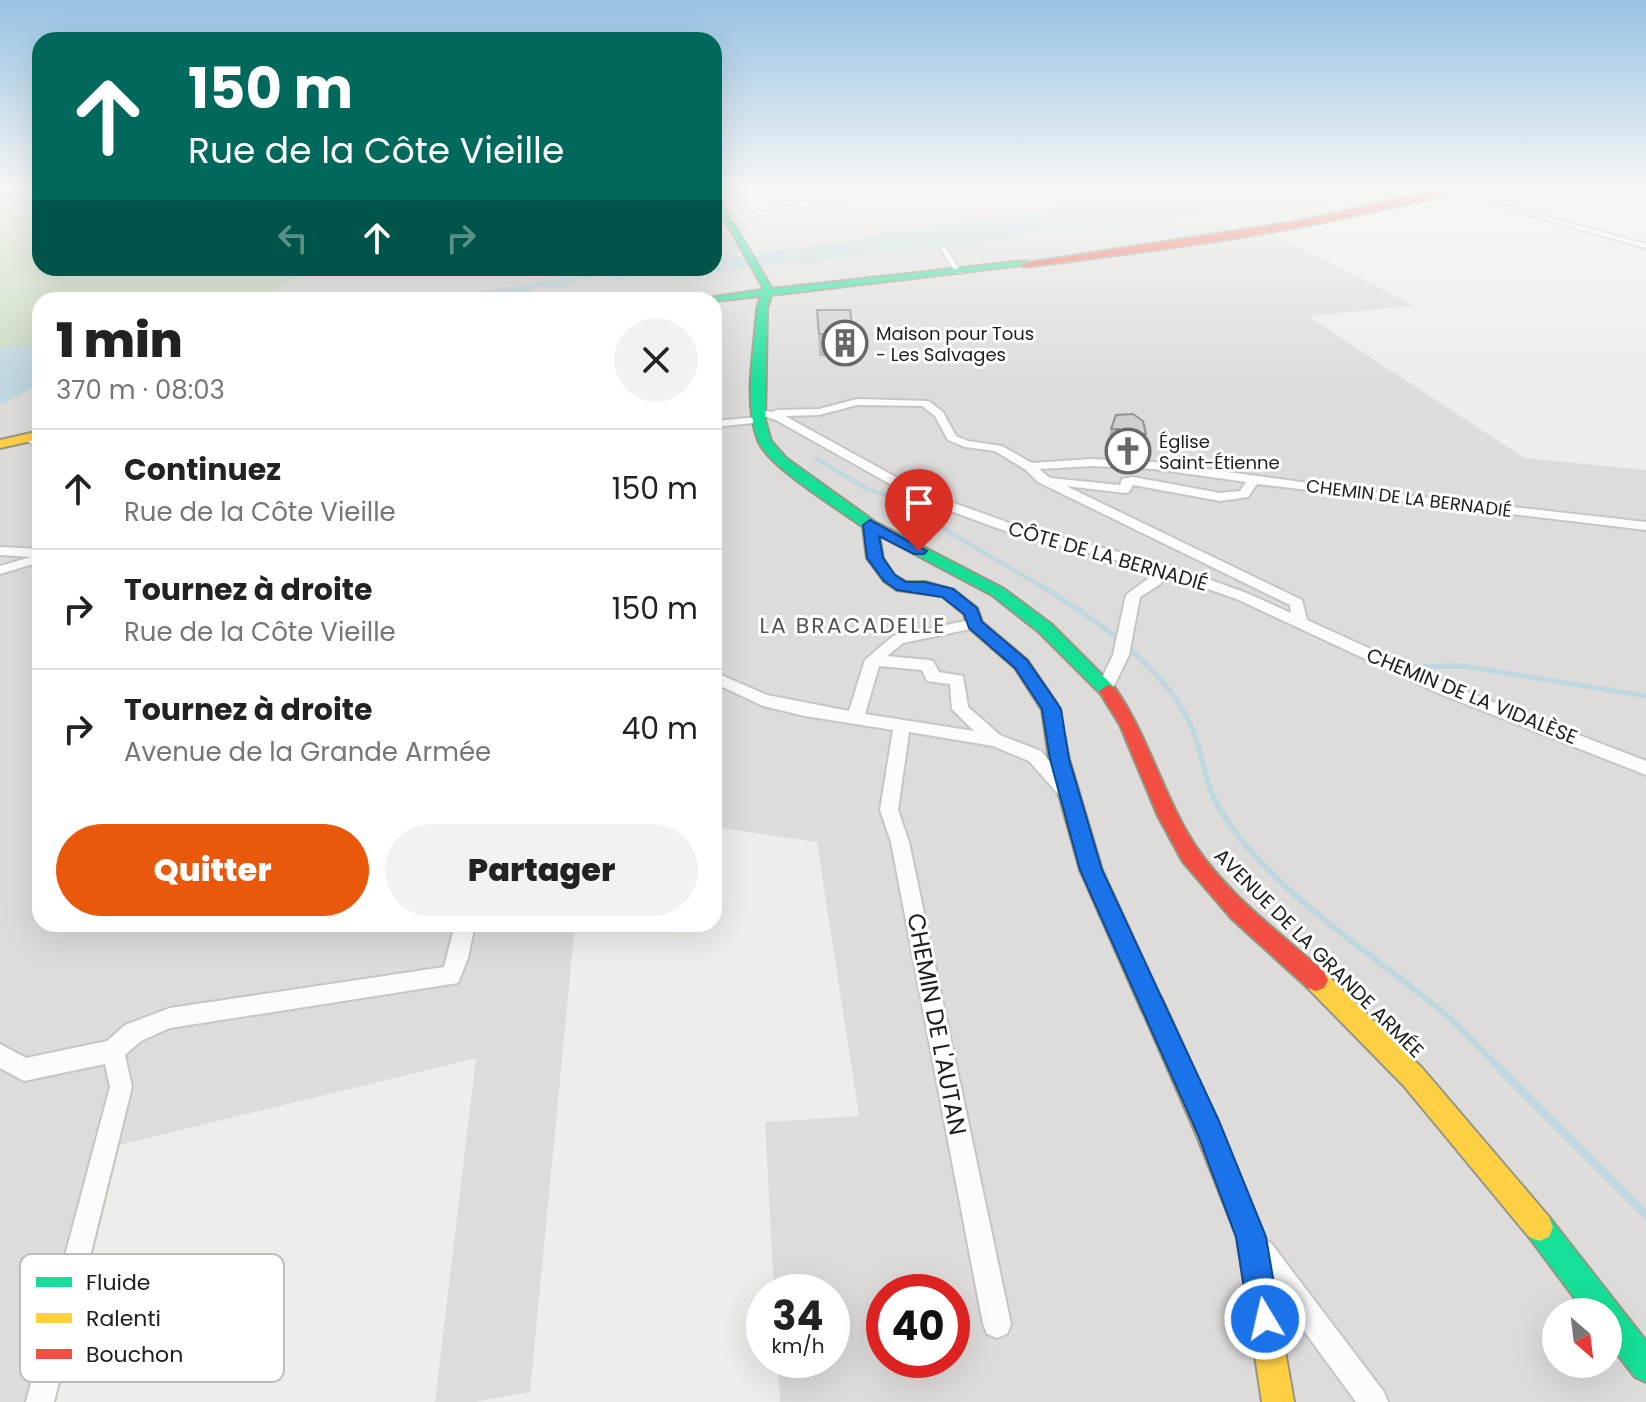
<!DOCTYPE html>
<html lang="fr">
<meta charset="utf-8">
<style>
:root{--surface:#fff;--page:#f2f2f2;--text:#222;--muted:#767676;--line:#e0e0e0;--accent:#ea580c}
body{margin:0;font-family:Poppins,sans-serif;background:var(--page);color:var(--text);height:100vh;display:flex;flex-direction:column;font-size:30px;white-space:nowrap}
*{box-sizing:border-box;margin:0}
p{font-size:26px;color:var(--muted)}
.icon{flex:none;width:44px;height:44px;fill:none;stroke:currentColor;stroke-width:2;stroke-linecap:round;stroke-linejoin:round}
.map{position:relative;flex:1;overflow:hidden}
.panel{position:absolute;left:32px;top:292px;width:690px;height:640px;display:flex;flex-direction:column;background:var(--surface);border-radius:24px;box-shadow:0 8px 32px #0002}
.panel>*{flex:none}
.banner{position:absolute;left:32px;top:32px;width:690px;height:244px;border-radius:24px;box-shadow:0 8px 32px #0002;background:#00695c;color:#fff;overflow:hidden}
.needle{width:52px;rotate:152deg}
.buttons{position:absolute;left:1542px;top:1298px;display:grid;gap:16px}
.buttons a{display:grid;place-items:center;width:80px;height:80px;border-radius:50%;background:var(--surface);box-shadow:0 8px 32px #0002;font-size:40px}
.speed{position:absolute;left:746px;top:1274px;display:flex;gap:16px;font-size:40px;font-weight:700;text-align:center}
.speed>*{display:grid;place-content:center;width:104px;height:104px;border-radius:50%;background:var(--surface);box-shadow:0 8px 32px #0002;line-height:1}
.speed small{font-size:20px;font-weight:400}
.speed .limit{border:12px solid #d22;background:#fff;color:#111}
.pin{position:absolute;display:grid;place-items:center;width:68px;height:68px;color:#fff;margin:-82px -34px;border-radius:50% 50% 50% 0;rotate:-45deg;box-shadow:0 0 8px #0007}
.pin .icon{rotate:45deg}
.me{position:absolute;width:88px;margin:-44px;rotate:351deg;stroke-linejoin:round;filter:drop-shadow(0 0 6px #0008)}
.turn{display:flex;align-items:center;gap:28px;height:168px;padding:0 24px;font-size:36px}
.turn .icon{width:104px;height:104px;stroke-width:2.5}
.turn b{display:block;font-size:56px;line-height:68px}
.lanes{display:flex;align-items:center;height:76px;padding:0 24px;background:#0003;justify-content:center;gap:40px;direction:ltr}
.lanes .off{opacity:.35}
.round{display:grid;place-items:center;flex:none;width:84px;height:84px;border-radius:42px;background:var(--page)}
.summary{display:flex;align-items:center;justify-content:space-between;height:136px;padding:0 24px}
h1{font-size:48px;font-weight:800;line-height:60px}
.primary-button{display:flex;gap:16px;margin-top:auto;padding:16px 24px}
.primary-button a{flex:1;height:92px;border-radius:48px;background:var(--accent);color:#fff;font-size:32px;font-weight:800;line-height:92px;text-align:center}
.primary-button a+a{background:var(--page);color:var(--text)}
ul{padding:0;list-style:none}
li{display:flex;align-items:center;gap:24px;height:120px;padding:0 24px;border-top:2px solid var(--line)}
li div{flex:1}
li b{display:block;font-size:30px}
li em{font-style:normal}
.map>svg:first-child{display:block}
.residential{fill:#dddcda;fill-rule:evenodd}
.religious{fill:#dcdcda}
.forest{fill:#c9dbc0}
.water{fill:#bfd7df}
.lines{fill:none;stroke-linecap:round;stroke-linejoin:round}
.stream-far4{stroke:#bfd7df;stroke-width:2}
.stream-far3{stroke:#bfd7df;stroke-width:4}
.stream-far2{stroke:#bfd7df;stroke-width:5}
.stream-far1{stroke:#bfd7df;stroke-width:6}
.stream{stroke:#bfd7df;stroke-width:8}
.street-casing{stroke:#c5c5c3;stroke-width:4}
.fast-casing{stroke:#959782;stroke-width:4}
.slow-casing{stroke:#959782;stroke-width:4}
.jam-casing{stroke:#959782;stroke-width:4}
.street{fill:#fcfcfc;fill-rule:evenodd}
.fast{fill:#16e098;fill-rule:evenodd}
.slow{fill:#ffcf43;fill-rule:evenodd}
.jam{fill:#f24e42;fill-rule:evenodd}
.wall{fill:#b4b2af}
.building{fill:#d1cfcc;stroke:#92918f;stroke-width:2}
.route{fill:#1a73e8;stroke:#114b97;stroke-width:2}
.labels{text-anchor:middle;dominant-baseline:central;stroke-width:6;stroke-linejoin:round;paint-order:stroke}
.far-poi-label{font-size:18px;fill:#202020;stroke:#fff;text-anchor:start}
.far-street-label{font-size:18px;fill:#202020;stroke:#fff}
.street-label{font-size:20px;fill:#202020;stroke:#fff}
.neighbourhood-label{font-size:22px;letter-spacing:2px;fill:#535353;stroke:#fff}
.near-street-label{font-size:24px;fill:#202020;stroke:#fff}
.key{fill:#fff;stroke:#bcbcbc;stroke-width:2}
.key-label{font-size:22px;fill:#202020}
</style>
<div class="map">
<svg width="1646" height="1402" viewBox="0 0 1646 1402">
<rect width="100%" height="100%" fill="#eeede9"/>
<path class="residential" d="M 714,188 L 1192,188 L 1240,194 L 1290,188 L 1423,188 L 1447,194 L 1273,233 L 1414,306 L 1308,316 L 1524,458 L 1646,470 L 1646,1402 L 780,1402 L 778,1360 L 832,1360 L 832,1292 L 774,1292 L 765,1122 L 859,1116 L 817,842 L 714,827 L 714,300 L 252,300 L 318,268 L 714,268 ZM 884,1292 L 952,1292 L 952,1360 L 884,1360 ZM 1556,1312 L 1608,1312 L 1608,1364 L 1556,1364 Z
M 40,347 L 40,924 L 575,924 L 530,1392 L 474,1402 L 435,1402 L 476,1058 L 120,1145 L 56,1402 L 0,1402 L 0,356 Z"/>
<path class="religious" d="M 767,319 L 779,319 L 781,399 L 767,399 Z"/>
<path class="forest" d="M 0,188 L 40,188 L 40,268 L 318,268 L 252,300 L 40,300 L 40,347 L 0,356 Z"/>
<path class="water" d="M 1289,188 L 1399,188 L 1375,190 L 1379,192 L 1375,194 L 1370,191 L 1302,206 L 1185,216 L 1105,229 L 1100,224 L 1087,224 L 1092,230 L 1055,228 L 943,249 L 836,258 L 808,264 L 793,260 L 777,265 L 655,278 L 646,278 L 649,273 L 634,273 L 622,280 L 604,276 L 576,280 L 566,288 L 547,286 L 531,289 L 524,298 L 530,300 L 427,300 L 627,268 L 714,268 L 714,259 L 840,243 L 887,233 L 1070,206 L 1153,204 Z
M 19,345 L 40,346 L 40,384 L 0,405 L 0,348 Z"/>
<g class="lines">
<path class="stream-far4" d="M 1433,188 L 1439,189
M 1450,193 L 1473,199"/>
<path class="stream-far3" d="M 817,459 L 867,489 L 902,500 L 930,516 L 949,532 L 1044,588"/>
<path class="stream-far2" d="M 1041,586 C 1095,618 1166,668 1192,728 C 1202,750 1203,775 1214,798
M 1406,667 L 1463,666 L 1646,696"/>
<path class="stream-far1" d="M 1213,796 C 1254,881 1367,949 1439,1009 C 1459,1025 1477,1046 1496,1065"/>
<path class="stream" d="M 1494,1063 L 1646,1215"/>
<g class="street-casing">
<path id="street" d="M 881,188 L 894,188 L 731,221 L 727,219 Z
M 1162,188 L 1172,188 L 1190,195 L 1187,197 Z
M 1445,189 L 1646,244 L 1646,248 L 1445,191 Z
M 940,248 L 946,248 L 962,273 L 956,273 Z
M 857,399 L 929,401 L 943,412 L 956,436 L 968,441 L 1002,446 L 1032,463 L 1092,459 L 1154,462 L 1369,491 L 1646,522 L 1646,530 L 1257,484 L 1248,497 L 1220,501 L 1133,485 L 1129,492 L 1125,493 L 1066,486 L 1302,600 L 1307,620 L 1452,686 L 1646,761 L 1646,775 L 1440,694 L 1239,600 L 1169,575 L 1159,585 L 1140,597 L 1129,655 L 1111,692 L 1099,692 L 1097,688 L 1113,655 L 1126,595 L 1158,571 L 1008,532 L 915,498 L 776,420 L 754,413 L 759,410 L 772,412 L 777,410 L 819,409 ZM 857,405 L 922,406 L 935,416 L 948,440 L 965,447 L 995,451 L 1026,470 L 1038,482 L 1290,605 L 1291,613 L 1249,594 L 1172,566 L 1018,526 L 923,492 L 785,416 L 819,415 ZM 1092,466 L 1154,469 L 1246,482 L 1240,491 L 1220,493 L 1133,477 L 1122,479 L 1120,485 L 1050,478 L 1039,469 Z
M 759,417 L 764,420 L 763,422 L 714,427 L 714,421 Z
M 27,435 L 40,440 L 40,447 L 23,440 L 23,436 Z
M 0,547 L 40,549 L 40,562 L 0,574 L 0,566 L 31,557 L 0,555 Z
M 975,619 L 982,624 L 980,627 L 903,643 L 887,656 L 928,660 L 933,661 L 939,672 L 963,676 L 968,707 L 1000,735 L 1041,751 L 1074,790 L 1071,795 L 1065,797 L 1059,795 L 1029,761 L 993,746 L 909,732 L 898,810 L 909,842 L 1011,1324 L 1007,1334 L 997,1338 L 987,1334 L 983,1324 L 891,842 L 880,810 L 893,730 L 805,716 L 763,706 L 714,683 L 714,672 L 767,695 L 849,711 L 865,660 L 893,636 ZM 879,666 L 922,670 L 927,681 L 950,684 L 952,709 L 974,731 L 865,714 Z
M 455,924 L 475,924 L 468,958 L 458,983 L 170,1028 L 141,1041 L 125,1055 L 132,1087 L 54,1402 L 26,1402 L 110,1087 L 105,1064 L 24,1081 L 0,1068 L 0,1044 L 26,1058 L 107,1041 L 125,1025 L 170,1008 L 444,967 Z
M 1262,1239 L 1271,1243 L 1384,1392 L 1388,1402 L 1356,1402 L 1253,1261 L 1249,1252 L 1253,1243 Z"/>
</g>
<g class="fast-casing">
<path id="fast" d="M 714,191 L 772,289 L 1025,261 L 1030,264 L 771,295 L 767,309 L 765,420 L 771,441 L 786,458 L 875,522 L 1004,589 L 1051,624 L 1114,687 L 1117,691 L 1114,695 L 1102,695 L 1039,632 L 992,595 L 879,535 L 883,558 L 894,575 L 906,582 L 925,582 L 954,590 L 977,608 L 982,622 L 1027,660 L 1057,704 L 1069,759 L 1102,870 L 1164,1005 L 1161,1013 L 1152,1016 L 1143,1013 L 1080,870 L 1049,759 L 1042,710 L 1015,668 L 969,628 L 964,614 L 942,596 L 897,590 L 884,581 L 867,558 L 863,527 C 838,508 768,467 758,440 C 743,401 755,349 757,309 L 761,296 L 714,301 L 695,300 L 762,290 L 763,287 L 714,200 Z
M 1539,1213 L 1549,1217 L 1646,1341 L 1646,1382 L 1635,1377 L 1608,1342 L 1608,1312 L 1585,1312 L 1529,1237 L 1525,1227 L 1529,1217 Z"/>
</g>
<g class="slow-casing">
<path id="slow" d="M 40,431 L 40,439 L 0,448 L 0,440 Z
M 1316,969 L 1324,972 L 1422,1068 L 1549,1217 L 1553,1227 L 1549,1237 L 1539,1241 L 1529,1237 L 1404,1086 L 1308,988 L 1304,980 L 1308,972 Z
M 1152,994 L 1161,997 L 1218,1122 L 1265,1237 L 1294,1402 L 1262,1402 L 1237,1237 L 1197,1136 L 1140,1005 L 1143,997 Z"/>
</g>
<g class="jam-casing">
<path id="jam" d="M 1447,188 L 1459,188 C 1432,202 1394,206 1364,213 C 1253,239 1139,252 1025,267 L 1020,264 L 1295,222 Z
M 1108,685 L 1114,687 C 1145,731 1159,782 1185,829 C 1217,887 1275,929 1324,972 L 1328,980 L 1324,988 L 1316,991 L 1308,988 L 1232,919 L 1183,862 L 1158,816 L 1120,725 L 1099,691 Z"/>
</g>
<use href="#street" class="street"/>
<use href="#fast" class="fast"/>
<use href="#slow" class="slow"/>
<use href="#jam" class="jam"/>
</g>
<path class="wall" d="M 817,310 L 853,334 L 853,356 L 819,356 Z
M 1133,414 L 1146,434 L 1139,458 L 1114,457 L 1113,453 L 1105,453 L 1111,429 Z"/>
<path class="building" d="M 817,310 L 850,310 L 853,334 L 819,334 Z
M 1133,414 L 1143,421 L 1146,434 L 1120,433 L 1119,429 L 1111,429 L 1116,415 Z"/>
<linearGradient id="sky" x2="0" y2="1"><stop stop-color="#97c2e4"/><stop offset="0.49" stop-color="#f7f7f5"/><stop offset="1" stop-color="#f7f7f5" stop-opacity="0"/></linearGradient>
<rect width="1646" height="384" fill="url(#sky)"/>
<path class="route" d="M 870,520 L 927,551 L 924,554 L 914,554 L 879,536 L 883,558 L 895,575 L 906,582 L 925,582 L 953,589 L 977,608 L 982,622 L 1027,660 L 1061,709 L 1069,759 L 1102,870 L 1219,1121 L 1266,1237 L 1280,1319 L 1275,1330 L 1265,1335 L 1254,1330 L 1249,1319 L 1236,1237 L 1198,1135 L 1080,870 L 1050,759 L 1042,709 L 1015,668 L 969,628 L 964,614 L 942,597 L 897,590 L 884,581 L 867,558 L 863,525 Z"/>
<defs>
<g id="building-ring" transform="scale(2.3)"><circle r="9.5" fill="#fff" stroke="#686866" stroke-width="1.5"/><path d="M-4-6H4V6H1V3H-1V6H-4ZM-2.5-4.3h1.7v1.8h-1.7ZM.8-4.3h1.7v1.8H.8ZM-2.5-1h1.7V.8h-1.7ZM.8-1h1.7V.8H.8Z" fill="#686866"/></g>
<g id="church-ring" transform="scale(2.3)"><circle r="9.5" fill="#fff" stroke="#686866" stroke-width="1.5"/><path d="M-1.2-6h2.4v3.5h3.3v2.4h-3.3V6h-2.4V-.1h-3.3v-2.4h3.3Z" fill="#686866"/></g>
</defs>
<g fill-rule="evenodd">
<use href="#building-ring" x="845" y="343"/>
<use href="#church-ring" x="1128" y="451"/>
</g>
<g class="labels">
<g class="far-poi-label">
<text x="876" y="333">Maison pour Tous<tspan x="876" dy="21">- Les Salvages</tspan></text>
<text x="1159" y="441">Église<tspan x="1159" dy="21">Saint-Étienne</tspan></text>
</g>
<g class="far-street-label">
<text transform="translate(1409 498) rotate(7)">CHEMIN DE LA BERNADIÉ</text>
</g>
<g class="street-label">
<text transform="translate(1108 556) rotate(16)">CÔTE DE LA BERNADIÉ</text>
<text transform="translate(1472 696) rotate(22)">CHEMIN DE LA VIDALÈSE</text>
<text transform="translate(1319 953) rotate(45)">AVENUE DE LA GRANDE ARMÉE</text>
</g>
<g class="neighbourhood-label">
<text x="853" y="625">LA BRACADELLE</text>
</g>
<g class="near-street-label">
<text transform="translate(937 1024) rotate(79)">CHEMIN DE L'AUTAN</text>
</g>
</g>
<rect x="20" y="1254" width="264" height="128" rx="12" class="key"/>
<rect x="36" y="1277" width="36" height="10" fill="#16e098"/>
<rect x="36" y="1313" width="36" height="10" fill="#ffcf43"/>
<rect x="36" y="1349" width="36" height="10" fill="#f24e42"/>
<g class="key-label">
<text x="86" y="1290">Fluide</text>
<text x="86" y="1326">Ralenti</text>
<text x="86" y="1362">Bouchon</text>
</g>
</svg>
<div class="buttons">
<a><svg class="needle" viewBox="-14 -14 28 28"><path d="M0-13l5 13h-10z" fill="#e53935"/><path d="M0 13l5-13h-10z" fill="#767676"/></svg></a>
</div>
<div class="speed"><div>34<small>km/h</small></div><div class="limit">40</div></div>
<div class="pin" style="left:919px;top:551px;background:#d93025"><svg class="icon" aria-label="arrive" viewBox="0 0 24 24"><path d="M6 21V4h12l-3 4 3 4H6"/></svg></div>
<svg class="me" style="left:1265px;top:1319px" viewBox="-20 -20 40 40"><circle r="17" fill="#1a73e8" stroke="#fff" stroke-width="3"/><path d="M0-11L8 9 0 5-8 9z" fill="#fff"/></svg>
<div class="banner">
<div class="turn"><svg class="icon" aria-label="ahead" viewBox="0 0 24 24"><path d="M12 20V5M6 11l6-6 6 6"/></svg><div><b>150 m</b>Rue de la Côte Vieille</div></div>
<div class="lanes"><svg class="icon off" aria-label="left" viewBox="0 0 24 24"><path d="M17 20v-9H6M10 6l-5 5 5 5"/></svg><svg class="icon" aria-label="ahead" viewBox="0 0 24 24"><path d="M12 20V5M6 11l6-6 6 6"/></svg><svg class="icon off" aria-label="right" viewBox="0 0 24 24"><path d="M7 20v-9h11M14 6l5 5-5 5"/></svg></div>
</div>
<section class="panel">
<div class="summary"><div><h1>1 min</h1><p>370 m · 08:03</p></div><a class="round"><svg class="icon" aria-label="close" viewBox="0 0 24 24"><path d="M6 6l12 12M18 6L6 18"/></svg></a></div>
<ul>
<li><svg class="icon" aria-label="ahead" viewBox="0 0 24 24"><path d="M12 20V5M6 11l6-6 6 6"/></svg><div><b>Continuez</b><p>Rue de la Côte Vieille</p></div><em>150 m</em></li>
<li><svg class="icon" aria-label="right" viewBox="0 0 24 24"><path d="M7 20v-9h11M14 6l5 5-5 5"/></svg><div><b>Tournez à droite</b><p>Rue de la Côte Vieille</p></div><em>150 m</em></li>
<li><svg class="icon" aria-label="right" viewBox="0 0 24 24"><path d="M7 20v-9h11M14 6l5 5-5 5"/></svg><div><b>Tournez à droite</b><p>Avenue de la Grande Armée</p></div><em>40 m</em></li>
</ul>
<div class="primary-button"><a>Quitter</a><a>Partager</a></div>
</section>
</div>
